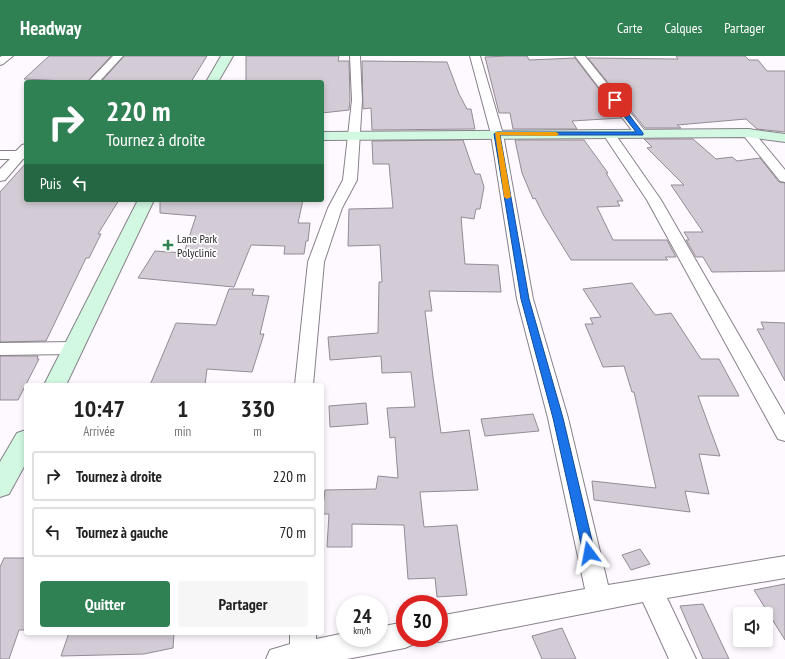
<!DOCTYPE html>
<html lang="fr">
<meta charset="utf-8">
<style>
:root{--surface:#fff;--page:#f6f6f6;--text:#222;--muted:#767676;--line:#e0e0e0;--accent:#2f8153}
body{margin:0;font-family:"PT Sans Narrow",sans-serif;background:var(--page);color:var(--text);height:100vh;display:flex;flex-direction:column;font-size:15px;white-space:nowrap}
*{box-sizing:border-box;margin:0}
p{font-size:13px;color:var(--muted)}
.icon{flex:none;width:22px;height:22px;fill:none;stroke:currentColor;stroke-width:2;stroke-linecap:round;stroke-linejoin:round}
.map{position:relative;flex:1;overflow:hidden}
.sheet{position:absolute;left:24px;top:327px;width:300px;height:252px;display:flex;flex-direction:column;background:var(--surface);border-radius:4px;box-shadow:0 2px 6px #0003}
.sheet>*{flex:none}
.banner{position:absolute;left:24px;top:24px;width:300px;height:122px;border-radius:4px;box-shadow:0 2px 6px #0003;background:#2f8153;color:#fff;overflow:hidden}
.controls{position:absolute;left:733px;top:551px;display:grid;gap:8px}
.controls a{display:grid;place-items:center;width:40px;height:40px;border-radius:4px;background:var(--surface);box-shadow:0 2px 6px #0003;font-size:20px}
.speed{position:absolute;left:336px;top:539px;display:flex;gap:8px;font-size:20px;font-weight:700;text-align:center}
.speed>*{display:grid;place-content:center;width:52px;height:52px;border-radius:50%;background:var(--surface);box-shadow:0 2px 6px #0003;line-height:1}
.speed small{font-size:10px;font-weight:400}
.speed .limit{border:6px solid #d22;background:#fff;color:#111}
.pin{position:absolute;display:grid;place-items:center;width:34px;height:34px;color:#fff;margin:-17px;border-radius:8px;box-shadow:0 2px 6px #0006}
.me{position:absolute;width:44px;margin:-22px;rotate:347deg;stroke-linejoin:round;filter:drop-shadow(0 0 3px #0008)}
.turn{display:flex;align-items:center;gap:14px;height:84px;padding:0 16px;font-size:18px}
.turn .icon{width:52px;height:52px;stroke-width:2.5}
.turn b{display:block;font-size:28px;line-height:34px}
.then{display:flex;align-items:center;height:38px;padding:0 16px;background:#0003;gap:8px;font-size:15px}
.eta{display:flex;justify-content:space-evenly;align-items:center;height:68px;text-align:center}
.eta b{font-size:24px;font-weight:600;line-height:28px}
.action{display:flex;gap:8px;margin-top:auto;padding:8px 16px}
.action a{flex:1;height:46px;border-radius:4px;background:var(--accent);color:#fff;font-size:16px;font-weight:600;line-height:46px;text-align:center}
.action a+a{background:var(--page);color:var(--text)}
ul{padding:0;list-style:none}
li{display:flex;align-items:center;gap:12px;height:50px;margin:0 8px 6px;padding:0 8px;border:2px solid var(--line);border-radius:4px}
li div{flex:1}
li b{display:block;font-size:15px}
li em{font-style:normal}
header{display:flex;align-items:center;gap:24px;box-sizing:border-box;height:56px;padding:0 20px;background:var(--accent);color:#fff}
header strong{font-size:19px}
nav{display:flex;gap:22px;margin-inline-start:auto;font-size:14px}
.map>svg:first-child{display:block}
.building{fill:#d3cbd5;stroke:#938b95}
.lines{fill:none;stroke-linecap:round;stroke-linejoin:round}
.street-casing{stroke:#878089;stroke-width:2}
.secondary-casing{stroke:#878089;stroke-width:2}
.street{fill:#fff;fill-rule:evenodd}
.secondary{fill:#d2f8e2;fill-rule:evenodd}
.route{fill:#1a73e8;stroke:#114b97}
.slow{fill:#f59e0b}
.poi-dot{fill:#2f8153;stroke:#fff;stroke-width:1.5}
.labels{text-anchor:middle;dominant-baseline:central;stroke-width:3.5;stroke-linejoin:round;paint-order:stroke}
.poi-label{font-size:12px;fill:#29262a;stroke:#fff;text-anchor:start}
</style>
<header>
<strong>Headway</strong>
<nav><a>Carte</a><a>Calques</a><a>Partager</a></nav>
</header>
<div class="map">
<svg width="785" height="603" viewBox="0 0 785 603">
<rect width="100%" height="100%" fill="#fef8ff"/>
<path class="building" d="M 49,0 L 111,0 L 87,26 L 24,23 Z
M 124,0 L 207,0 L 191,26 L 101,26 Z
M 246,0 L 339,0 L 338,5 L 349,5 L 350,44 L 349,54 L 322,57 L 322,26 L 246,26 Z
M 508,0 L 527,0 L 529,4 L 575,2 L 621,62 L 572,65 L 577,73 L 513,73 L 510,57 L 499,57 L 485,1 Z
M 676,0 L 745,0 L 749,4 L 758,4 L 767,15 L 785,15 L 785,76 L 757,73 L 746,63 L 677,69 L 681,72 L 645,72 L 588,2 L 678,3 Z
M 362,5 L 447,6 L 459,38 L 467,53 L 471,53 L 475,73 L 372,74 L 371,52 L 363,53 Z
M 644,83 L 693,83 L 716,103 L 732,101 L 737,105 L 760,102 L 779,126 L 785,127 L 785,215 L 712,216 L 703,201 L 696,201 L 686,184 L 689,184 L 684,176 L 703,176 L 671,129 L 684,129 L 647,92 L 652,91 Z
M 463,84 L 473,113 L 475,118 L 480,118 L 484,131 L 480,153 L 476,153 L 474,163 L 461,161 L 465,208 L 498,209 L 501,236 L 429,235 L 432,255 L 425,255 L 433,321 L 441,377 L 469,374 L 478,434 L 420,436 L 424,471 L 457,469 L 467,539 L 437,541 L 435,522 L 408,523 L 404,469 L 352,468 L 352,491 L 327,491 L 329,458 L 322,458 L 325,434 L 376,433 L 378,420 L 398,422 L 395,381 L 390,382 L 387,352 L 415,351 L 411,316 L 382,317 L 381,300 L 330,304 L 328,281 L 378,277 L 379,226 L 382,226 L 380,189 L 348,190 L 349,153 L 393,152 L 389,108 L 373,108 L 372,85 Z
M 515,84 L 584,84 L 608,117 L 606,117 L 623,145 L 617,145 L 620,150 L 597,151 L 613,184 L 667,184 L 676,201 L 665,201 L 668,204 L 571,204 L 544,160 L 535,142 L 533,143 L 522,117 Z
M 26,107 L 26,144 L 119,144 L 98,178 L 101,178 L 89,202 L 86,202 L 46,285 L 0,286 L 0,136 Z
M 160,144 L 303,144 L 298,167 L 310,167 L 308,185 L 306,185 L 304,198 L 284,198 L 285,190 L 251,189 L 234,231 L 138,222 L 155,195 L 184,197 L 196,160 L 160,157 Z
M 632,227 L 655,259 L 671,257 L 701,303 L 719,303 L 739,340 L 698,340 L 720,400 L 699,398 L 709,438 L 685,435 L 690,456 L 594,444 L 592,425 L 656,432 L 634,336 L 632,336 L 624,310 L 603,311 L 585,268 L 593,268 L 590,262 L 601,261 L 583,233 Z
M 229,233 L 254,233 L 252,239 L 269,240 L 260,278 L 264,278 L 252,316 L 207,313 L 205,329 L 150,329 L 176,267 L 216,269 Z
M 761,266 L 785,267 L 785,325 L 757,273 L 764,273 Z
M 0,300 L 38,300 L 37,303 L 39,303 L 18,344 L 0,344 Z
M 366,347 L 368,368 L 330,371 L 329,350 Z
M 533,358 L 539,375 L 485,380 L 481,363 Z
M 640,493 L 650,508 L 631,514 L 622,499 Z
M 4,502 L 26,502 L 26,574 L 19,574 L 9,603 L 0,603 L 0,511 Z
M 785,528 L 785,584 L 754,534 Z
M 703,548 L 729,603 L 703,603 L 680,550 Z
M 562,572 L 576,603 L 542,603 L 532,580 Z
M 69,577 L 174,577 L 173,592 L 144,598 L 61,600 Z"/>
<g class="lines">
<g class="street-casing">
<path id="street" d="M 2,0 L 13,0 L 3,8 L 0,9 L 0,1 Z
M 113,0 L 123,0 L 99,26 L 88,26 Z
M 350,0 L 360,0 L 362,44 L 357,124 L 342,152 L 324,206 L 313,329 L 295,329 L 308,206 L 328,152 L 343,124 L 352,44 Z
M 470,0 L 480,0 L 503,78 L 533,243 L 568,362 L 608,529 L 785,500 L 785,522 L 667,542 L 696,603 L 669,603 L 643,546 L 439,586 L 430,582 L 439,582 L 439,560 L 585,533 L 548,362 L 517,243 L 491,78 Z
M 575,0 L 585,0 L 645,75 L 647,78 L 645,81 L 637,81 Z
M 748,73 L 752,74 L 785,114 L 785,126 L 780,125 L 744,80 L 742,77 L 744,74 Z
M 609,74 L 613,75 L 661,144 L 785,359 L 785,385 L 778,383 L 647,144 L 603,78 L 605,75 Z
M 26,88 L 26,103 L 23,103 L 5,124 L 0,125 L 0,113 L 10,103 L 0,103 L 0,95 L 16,95 L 22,89 Z
M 73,286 L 79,288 L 82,292 L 79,296 L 73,298 L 0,299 L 0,287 Z
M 405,566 L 405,582 L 417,582 L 414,588 L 405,592 L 347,603 L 266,603 L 270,594 L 290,588 L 290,577 L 316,577 L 316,583 L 345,577 L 345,582 L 379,582 L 379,571 Z"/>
</g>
<g class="secondary-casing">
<path id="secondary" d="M 221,0 L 233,0 L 218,26 L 206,26 Z
M 748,73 L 785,78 L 785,86 L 748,81 L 322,84 L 322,76 Z
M 138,144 L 154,144 L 66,329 L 44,329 Z
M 26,374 L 26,407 L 9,438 L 0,441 L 0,406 L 17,377 Z"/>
</g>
<use href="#street" class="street"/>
<use href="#secondary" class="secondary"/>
</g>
<path class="route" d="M 613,43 L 617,43 L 643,77 L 643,79 L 500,79 L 529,243 L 563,362 L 595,497 L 593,501 L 589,503 L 585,501 L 583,497 L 553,362 L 521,243 L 494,78 L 497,76 L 636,76 L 613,46 Z"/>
<path class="slow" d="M 495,76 L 556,76 L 559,78 L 556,80 L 500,79 L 511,141 L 507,143 L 504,141 Z"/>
<path class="poi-dot" d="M166 183h4v4h4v4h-4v4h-4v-4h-4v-4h4z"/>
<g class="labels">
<g class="poi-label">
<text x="177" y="182">Lane Park<tspan x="177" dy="14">Polyclinic</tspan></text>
</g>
</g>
</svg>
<div class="controls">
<a><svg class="icon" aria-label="sound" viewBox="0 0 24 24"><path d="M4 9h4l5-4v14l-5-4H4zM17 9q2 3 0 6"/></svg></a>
</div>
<div class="speed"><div>24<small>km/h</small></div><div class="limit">30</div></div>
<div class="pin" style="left:615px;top:44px;background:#d93025"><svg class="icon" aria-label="arrive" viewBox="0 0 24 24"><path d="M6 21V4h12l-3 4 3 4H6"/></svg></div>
<svg class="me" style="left:589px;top:497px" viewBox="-20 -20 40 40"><path d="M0-17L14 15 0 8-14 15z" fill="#1a73e8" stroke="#fff" stroke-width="4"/></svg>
<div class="banner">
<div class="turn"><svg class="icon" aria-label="right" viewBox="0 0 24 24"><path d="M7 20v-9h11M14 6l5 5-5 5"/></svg><div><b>220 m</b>Tournez à droite</div></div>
<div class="then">Puis<svg class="icon" aria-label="left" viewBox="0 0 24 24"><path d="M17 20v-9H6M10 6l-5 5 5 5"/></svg></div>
</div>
<section class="sheet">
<div class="eta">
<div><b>10:47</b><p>Arrivée</p></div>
<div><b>1</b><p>min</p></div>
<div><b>330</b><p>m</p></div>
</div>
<ul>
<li><svg class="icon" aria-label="right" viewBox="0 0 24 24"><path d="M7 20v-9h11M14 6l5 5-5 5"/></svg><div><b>Tournez à droite</b></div><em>220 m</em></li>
<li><svg class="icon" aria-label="left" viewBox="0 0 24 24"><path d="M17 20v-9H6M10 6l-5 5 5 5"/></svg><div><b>Tournez à gauche</b></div><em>70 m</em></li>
</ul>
<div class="action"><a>Quitter</a><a>Partager</a></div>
</section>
</div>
